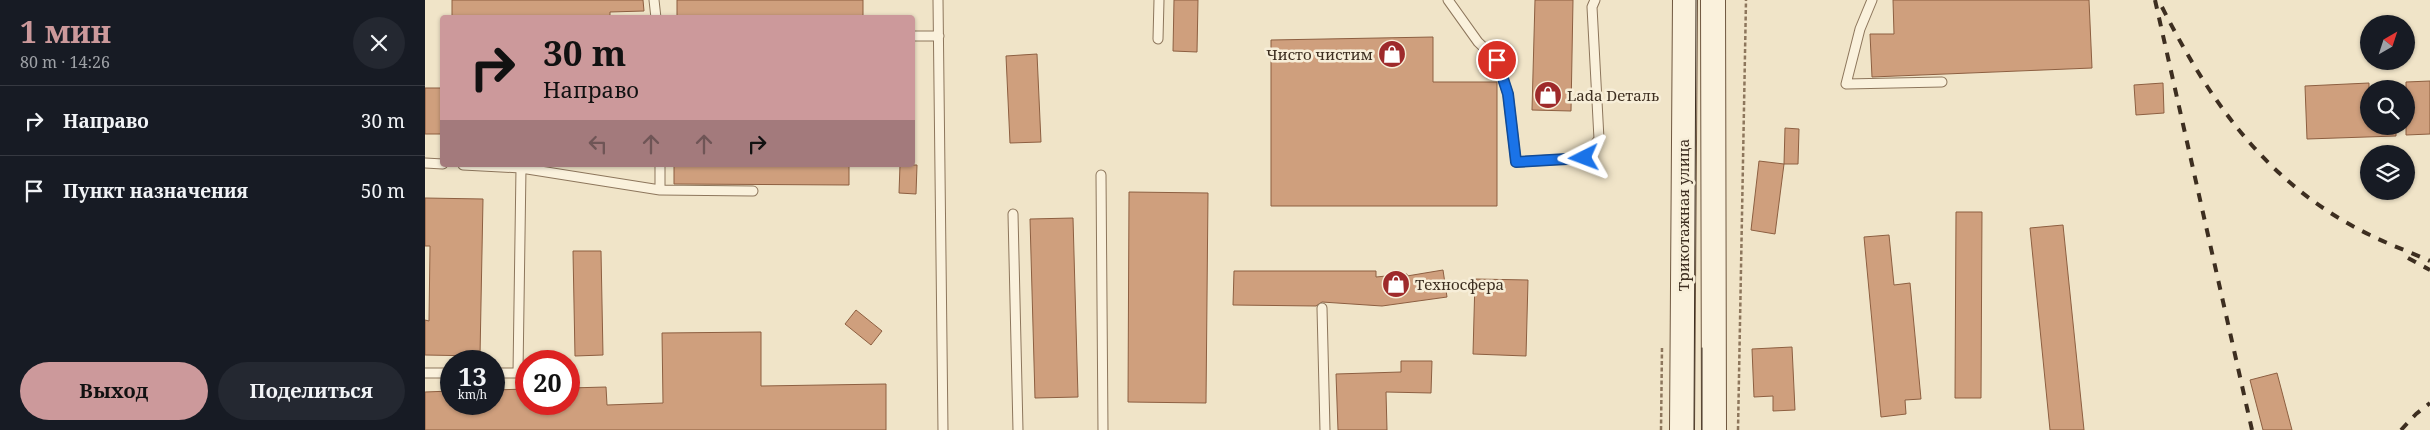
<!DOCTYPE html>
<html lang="ru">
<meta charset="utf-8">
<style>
:root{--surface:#171b24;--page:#242831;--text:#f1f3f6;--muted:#9ea1a6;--line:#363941;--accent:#cc999b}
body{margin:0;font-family:"Noto Serif",serif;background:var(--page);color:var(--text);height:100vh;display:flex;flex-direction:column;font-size:19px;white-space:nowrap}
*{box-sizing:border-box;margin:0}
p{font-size:16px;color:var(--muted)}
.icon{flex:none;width:28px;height:28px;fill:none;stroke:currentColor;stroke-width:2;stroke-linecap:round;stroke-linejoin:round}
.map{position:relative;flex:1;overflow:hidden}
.side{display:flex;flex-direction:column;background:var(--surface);width:425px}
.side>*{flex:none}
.guide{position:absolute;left:15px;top:15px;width:475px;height:152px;border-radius:5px;box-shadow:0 1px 4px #0004;background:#cc999b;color:#111;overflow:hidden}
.needle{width:32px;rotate:39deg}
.buttons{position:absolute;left:1935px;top:15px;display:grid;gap:10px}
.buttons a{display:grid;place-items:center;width:55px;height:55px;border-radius:50%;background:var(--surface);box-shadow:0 1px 4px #0004;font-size:25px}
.speed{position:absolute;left:15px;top:350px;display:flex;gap:10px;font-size:25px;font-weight:700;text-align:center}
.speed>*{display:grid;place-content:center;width:65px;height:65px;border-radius:50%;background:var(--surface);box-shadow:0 1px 4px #0004;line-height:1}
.speed small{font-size:12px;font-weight:400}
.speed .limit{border:8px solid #d22;background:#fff;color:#111}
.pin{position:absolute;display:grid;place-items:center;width:42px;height:42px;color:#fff;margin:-21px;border:2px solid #fff;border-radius:50%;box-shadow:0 1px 5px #0007}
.me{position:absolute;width:55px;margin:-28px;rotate:267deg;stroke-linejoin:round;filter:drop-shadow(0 0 4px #0008)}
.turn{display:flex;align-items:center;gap:18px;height:105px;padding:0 20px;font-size:22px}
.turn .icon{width:65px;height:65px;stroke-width:2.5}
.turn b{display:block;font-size:35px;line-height:42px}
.lanes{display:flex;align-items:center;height:48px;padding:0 20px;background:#0003;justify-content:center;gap:25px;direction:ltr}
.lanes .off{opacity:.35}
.round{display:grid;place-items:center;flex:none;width:52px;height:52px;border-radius:26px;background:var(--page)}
.overview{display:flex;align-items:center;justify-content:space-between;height:85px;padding:0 20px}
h1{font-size:30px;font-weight:700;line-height:38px;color:var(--accent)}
.action{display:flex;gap:10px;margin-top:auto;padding:10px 20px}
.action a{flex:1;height:58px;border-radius:30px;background:var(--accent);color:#111;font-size:20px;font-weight:700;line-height:58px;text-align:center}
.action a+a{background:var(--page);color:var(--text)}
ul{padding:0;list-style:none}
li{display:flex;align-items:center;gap:15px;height:70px;padding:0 20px;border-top:1px solid var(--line)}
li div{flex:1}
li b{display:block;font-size:19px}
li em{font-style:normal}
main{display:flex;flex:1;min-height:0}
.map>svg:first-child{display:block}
.building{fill:#cf9f7d;stroke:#8d5f41}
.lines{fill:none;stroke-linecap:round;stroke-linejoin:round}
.service-casing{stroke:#8d765c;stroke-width:11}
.secondary-casing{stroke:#6f573f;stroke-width:26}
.path{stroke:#8d765c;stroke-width:2.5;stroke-dasharray:4 2.5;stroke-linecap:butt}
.service{stroke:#faf1dc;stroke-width:9}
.secondary{stroke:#faf1dc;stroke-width:24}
.tram{stroke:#3d2e20;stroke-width:1}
.rail{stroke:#3d2e20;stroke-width:4;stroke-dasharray:9 9;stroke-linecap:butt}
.route-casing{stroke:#114b97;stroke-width:12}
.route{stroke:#1a73e8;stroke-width:9}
.labels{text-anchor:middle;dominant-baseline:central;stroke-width:5;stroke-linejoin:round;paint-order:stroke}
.poi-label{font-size:15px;fill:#3d2e20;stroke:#f7eed8;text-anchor:start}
.street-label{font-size:15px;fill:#3d2e20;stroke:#f7eed8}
</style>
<main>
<section class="side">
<div class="overview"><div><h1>1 мин</h1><p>80 m · 14:26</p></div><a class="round"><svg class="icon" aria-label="close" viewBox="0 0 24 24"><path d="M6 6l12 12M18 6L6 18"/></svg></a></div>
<ul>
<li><svg class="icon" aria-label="right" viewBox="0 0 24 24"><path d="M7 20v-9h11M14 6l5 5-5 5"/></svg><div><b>Направо</b></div><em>30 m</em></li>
<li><svg class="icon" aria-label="arrive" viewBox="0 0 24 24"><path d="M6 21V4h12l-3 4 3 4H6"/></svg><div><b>Пункт назначения</b></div><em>50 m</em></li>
</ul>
<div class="action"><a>Выход</a><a>Поделиться</a></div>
</section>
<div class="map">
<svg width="2005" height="430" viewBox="0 0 2005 430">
<rect width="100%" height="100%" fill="#f0e4c8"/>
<path class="building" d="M 27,0 L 218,0 L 219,11 L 185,12 L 185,18 L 27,18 Z
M 252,0 L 438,0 L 438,16 L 252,18 Z
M 749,0 L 773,0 L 772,52 L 748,51 Z
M 1110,0 L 1148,0 L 1146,111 L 1107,110 Z
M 1468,0 L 1664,0 L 1667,68 L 1447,77 L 1445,34 L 1469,34 Z
M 1008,37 L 1008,82 L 1072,82 L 1072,206 L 846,206 L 846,40 Z
M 612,54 L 616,142 L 585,143 L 581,56 Z
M 2005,81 L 2005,134 L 1981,135 L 1981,82 Z
M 1738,83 L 1739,113 L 1711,115 L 1709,85 Z
M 1944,83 L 1944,126 L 1971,126 L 1971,136 L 1882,139 L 1880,86 Z
M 0,88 L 18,88 L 18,134 L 0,134 Z
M 1360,128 L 1374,129 L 1373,164 L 1359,164 Z
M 1334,161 L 1359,164 L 1350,234 L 1326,230 Z
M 249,165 L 424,165 L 424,185 L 249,184 Z
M 475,165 L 492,165 L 491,194 L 474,193 Z
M 704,192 L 783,193 L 781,403 L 703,402 Z
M 0,198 L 58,199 L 55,356 L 0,355 L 0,320 L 4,321 L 5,246 L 0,246 Z
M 1531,212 L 1557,212 L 1556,398 L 1530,398 Z
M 648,218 L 653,397 L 610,398 L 605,219 Z
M 1638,225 L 1659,430 L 1625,430 L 1605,228 Z
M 1464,235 L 1469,285 L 1485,283 L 1496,399 L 1480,400 L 1481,414 L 1456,417 L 1439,237 Z
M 148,251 L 176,251 L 178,355 L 150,356 Z
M 1018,270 L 1022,297 L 957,306 L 897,302 L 891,306 L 808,305 L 809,271 L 951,271 L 951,277 L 982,274 L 982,276 Z
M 1050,279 L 1103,280 L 1101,356 L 1048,354 Z
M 431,310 L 457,331 L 446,345 L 420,324 Z
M 336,332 L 336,386 L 461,384 L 461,430 L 0,430 L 0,392 L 26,391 L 26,404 L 69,404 L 69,390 L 101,389 L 101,404 L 144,404 L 144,388 L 181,387 L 182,405 L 238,403 L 237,333 Z
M 1367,347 L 1370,410 L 1348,411 L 1348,396 L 1329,397 L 1327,349 Z
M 976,361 L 1007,361 L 1006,393 L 961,392 L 962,430 L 913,430 L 911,374 L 976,372 Z
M 1852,373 L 1867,430 L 1838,430 L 1825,380 Z"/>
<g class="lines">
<g class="service-casing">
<path id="service" d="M 229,0 L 231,18
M 513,0 L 518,430
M 1023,0 L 1053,42 L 1072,60 L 1083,94 L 1091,162 L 1159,158 L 1174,139 L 1167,7 L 1170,0
M 1447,0 L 1435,29 L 1421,84 L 1517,82
M 488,36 L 514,36
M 733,39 L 734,0
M 0,163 L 18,164
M 38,165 L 96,168 L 235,190 L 328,191
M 235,165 L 235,190
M 676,175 L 678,430
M 588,214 L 593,430
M 897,308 L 900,430
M 0,373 L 26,373
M 69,373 L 93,373 L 96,168"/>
</g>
<g class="secondary-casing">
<path id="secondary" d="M 1288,0 L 1289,430
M 1257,430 L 1260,0"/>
</g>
<path class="path" d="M 1236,430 L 1237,347
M 1313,430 L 1321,0"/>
<use href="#service" class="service"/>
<use href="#secondary" class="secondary"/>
<path class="tram" d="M 1269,430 L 1271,0
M 1277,430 L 1277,348"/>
<path class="rail" d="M 1730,0 L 1827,430
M 1737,7 C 1786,104 1844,186 1945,235 C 1965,245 1985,252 2005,261
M 1983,258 L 2005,270
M 1976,430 L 1991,414 L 2005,403"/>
</g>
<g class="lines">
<g class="route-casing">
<path id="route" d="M 1072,60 L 1083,94 L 1091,162 L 1159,158"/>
</g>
<use href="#route" class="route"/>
</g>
<defs>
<g id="shop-disc" transform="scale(1.4375)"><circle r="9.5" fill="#9e2a2b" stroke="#f7eed8"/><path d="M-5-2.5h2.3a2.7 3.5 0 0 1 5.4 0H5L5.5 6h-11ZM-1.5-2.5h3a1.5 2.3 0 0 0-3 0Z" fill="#fff"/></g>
</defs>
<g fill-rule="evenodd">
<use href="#shop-disc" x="967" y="54"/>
<use href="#shop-disc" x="1123" y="95"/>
<use href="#shop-disc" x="971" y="284"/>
</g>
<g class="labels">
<g class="poi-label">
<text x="948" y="54" text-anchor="end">Чисто чистим</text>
<text x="1142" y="95">Lada Dеталь</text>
<text x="990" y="284">Техносфера</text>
</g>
<g class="street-label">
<text transform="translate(1258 215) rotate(-90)">Трикотажная улица</text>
</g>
</g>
</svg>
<div class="buttons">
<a><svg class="needle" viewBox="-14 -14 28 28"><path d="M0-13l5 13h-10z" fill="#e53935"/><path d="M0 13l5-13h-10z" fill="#9ea1a6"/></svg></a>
<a><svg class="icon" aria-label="search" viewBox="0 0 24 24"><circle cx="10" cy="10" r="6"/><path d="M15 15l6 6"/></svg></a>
<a><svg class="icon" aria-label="layers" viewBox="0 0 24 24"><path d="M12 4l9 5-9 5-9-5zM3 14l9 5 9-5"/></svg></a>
</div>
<div class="speed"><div>13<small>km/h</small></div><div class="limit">20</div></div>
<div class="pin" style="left:1072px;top:60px;background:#d93025"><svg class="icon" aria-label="arrive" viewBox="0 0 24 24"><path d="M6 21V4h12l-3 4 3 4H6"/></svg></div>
<svg class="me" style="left:1159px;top:158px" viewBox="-20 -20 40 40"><path d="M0-17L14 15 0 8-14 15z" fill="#1a73e8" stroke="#fff" stroke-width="4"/></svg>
<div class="guide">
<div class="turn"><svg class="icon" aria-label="right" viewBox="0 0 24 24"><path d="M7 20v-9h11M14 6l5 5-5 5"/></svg><div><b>30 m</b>Направо</div></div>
<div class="lanes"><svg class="icon off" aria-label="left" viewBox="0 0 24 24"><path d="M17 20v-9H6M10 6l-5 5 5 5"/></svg><svg class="icon off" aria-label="ahead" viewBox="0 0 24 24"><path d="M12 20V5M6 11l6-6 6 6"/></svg><svg class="icon off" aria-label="ahead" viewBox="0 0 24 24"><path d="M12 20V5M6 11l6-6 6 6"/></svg><svg class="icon" aria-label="right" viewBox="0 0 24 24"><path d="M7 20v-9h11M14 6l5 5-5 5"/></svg></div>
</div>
</div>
</main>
